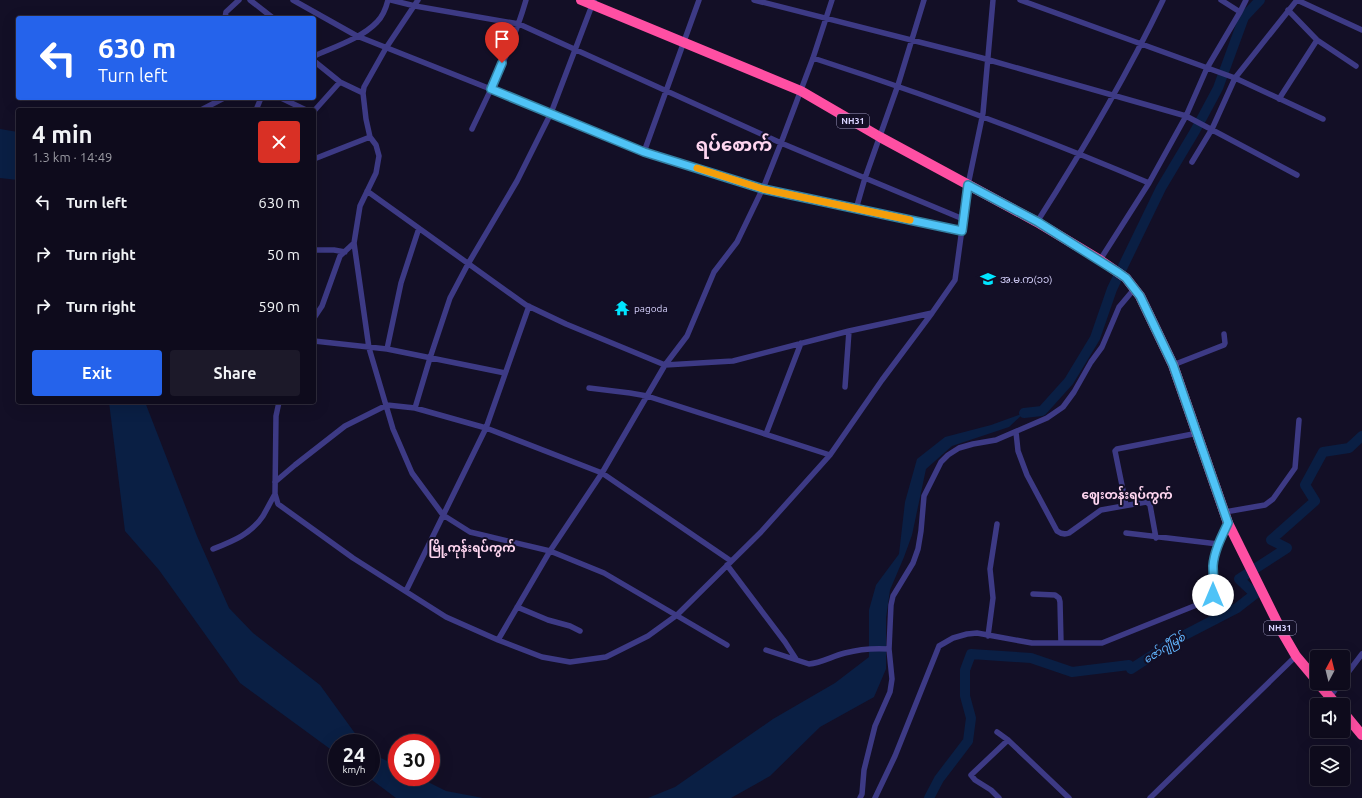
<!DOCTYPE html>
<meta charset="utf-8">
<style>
:root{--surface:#0e0b1c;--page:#1c1929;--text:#f1f3f6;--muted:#9b9ba3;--line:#2e2b3b;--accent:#2563eb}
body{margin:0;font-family:Ubuntu,"Noto Sans Myanmar",sans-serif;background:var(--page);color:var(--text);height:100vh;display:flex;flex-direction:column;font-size:15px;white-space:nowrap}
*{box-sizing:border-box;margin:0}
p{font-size:13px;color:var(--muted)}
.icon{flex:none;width:22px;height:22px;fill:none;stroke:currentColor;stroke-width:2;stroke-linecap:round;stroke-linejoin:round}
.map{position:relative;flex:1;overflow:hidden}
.side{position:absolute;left:16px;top:108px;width:300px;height:296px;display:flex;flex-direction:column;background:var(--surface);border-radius:4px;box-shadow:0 4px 16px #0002,0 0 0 1px var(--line)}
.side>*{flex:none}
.hud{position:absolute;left:16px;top:16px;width:300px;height:84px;border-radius:4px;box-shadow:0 4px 16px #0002,0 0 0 1px var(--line);background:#2563eb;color:#fff;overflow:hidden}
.needle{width:26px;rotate:7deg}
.buttons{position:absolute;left:1310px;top:650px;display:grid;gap:8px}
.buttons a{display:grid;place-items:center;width:40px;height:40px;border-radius:4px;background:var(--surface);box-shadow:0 4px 16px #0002,0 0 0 1px var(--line);font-size:20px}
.speed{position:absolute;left:328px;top:734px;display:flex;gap:8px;font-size:20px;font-weight:700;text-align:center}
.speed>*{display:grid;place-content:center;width:52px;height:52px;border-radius:50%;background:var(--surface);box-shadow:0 4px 16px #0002,0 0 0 1px var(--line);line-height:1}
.speed small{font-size:10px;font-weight:400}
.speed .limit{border:6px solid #d22;background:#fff;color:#111}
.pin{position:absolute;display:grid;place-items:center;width:34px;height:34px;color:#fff;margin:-41px -17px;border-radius:50% 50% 50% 0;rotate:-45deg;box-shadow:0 0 4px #0007}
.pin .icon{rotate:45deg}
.me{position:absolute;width:44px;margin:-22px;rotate:0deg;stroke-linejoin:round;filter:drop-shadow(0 0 3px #0008)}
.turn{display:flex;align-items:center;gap:14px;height:84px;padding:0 16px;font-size:18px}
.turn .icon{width:52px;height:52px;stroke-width:2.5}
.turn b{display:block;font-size:28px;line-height:34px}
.round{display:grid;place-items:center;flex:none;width:42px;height:42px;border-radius:4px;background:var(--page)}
.overview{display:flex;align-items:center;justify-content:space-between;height:68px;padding:0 16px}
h1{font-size:24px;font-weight:700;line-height:30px}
.action{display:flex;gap:8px;margin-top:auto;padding:8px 16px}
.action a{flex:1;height:46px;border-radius:4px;background:var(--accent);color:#fff;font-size:16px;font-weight:700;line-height:46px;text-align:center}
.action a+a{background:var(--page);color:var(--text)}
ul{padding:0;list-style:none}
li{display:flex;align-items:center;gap:12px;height:52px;padding:0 16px}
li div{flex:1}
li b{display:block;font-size:15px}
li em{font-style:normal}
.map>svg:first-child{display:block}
.water{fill:#0a1f44}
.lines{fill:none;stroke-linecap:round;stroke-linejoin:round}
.river{stroke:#0a1f44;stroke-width:10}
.street{stroke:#3d3a85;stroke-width:5.5}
.highway{stroke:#ff4fa3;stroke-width:10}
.route-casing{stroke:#337fa1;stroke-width:10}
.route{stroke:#4fc3f7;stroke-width:7}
.slow{stroke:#f59e0b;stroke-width:7}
.labels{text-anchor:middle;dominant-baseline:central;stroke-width:4;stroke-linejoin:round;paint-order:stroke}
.shield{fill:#130f26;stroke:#9e99be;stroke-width:1}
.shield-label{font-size:9px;font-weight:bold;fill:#d9d4ff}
.poi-label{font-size:10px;fill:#d9d4ff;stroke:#130f26;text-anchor:start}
.water-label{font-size:11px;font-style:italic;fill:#62b6ff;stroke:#130f26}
.quarter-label{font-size:12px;font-weight:bold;fill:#ffd6f0;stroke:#130f26}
.town-label{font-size:18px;font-weight:bold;fill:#ffd6f0;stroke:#130f26}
</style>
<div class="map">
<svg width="1362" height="798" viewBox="0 0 1362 798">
<rect width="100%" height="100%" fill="#130f26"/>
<path class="water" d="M 0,129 L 18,132 L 18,180 L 0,178 Z
M 109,402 L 145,402 L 197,536 L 229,608 L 253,633 L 320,685 L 362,743 L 337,743 L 337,754 L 240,683 L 159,570 L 125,531 Z
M 1024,413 L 1009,427 L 952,446 L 926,469 L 912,535 L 904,557 L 890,590 L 886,618 L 886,669 L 874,697 L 820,727 L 770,776 L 731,798 L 648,798 L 675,787 L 773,719 L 835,683 L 869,657 L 869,610 L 876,585 L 899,554 L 905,502 L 917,459 L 945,437 L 991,425 Z
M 371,753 L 397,766 L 397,777 L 418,777 L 446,791 L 483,798 L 396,798 L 368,777 L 371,777 Z"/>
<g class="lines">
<path class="river" d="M 1024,413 L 1042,411 L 1069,381 L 1095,338 L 1112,289 L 1161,188 L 1195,131 L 1218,88 L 1244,17 L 1260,0
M 929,798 L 939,779 L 968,741 L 971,718 L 965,696 L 965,670 L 971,654 L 1031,658 L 1072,672 L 1129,665 L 1131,669 L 1179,638 L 1237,608 L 1255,594 L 1239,579 L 1287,548 L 1271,540 L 1315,501 L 1305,485 L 1323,452 L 1349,448 L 1362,436"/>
<path class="street" d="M 250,0 L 273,18
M 293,0 L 357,36 L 551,113 L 644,152 L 763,189 L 963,231
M 391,0 L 415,6 L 519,24 L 781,143 L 963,219
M 418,0 L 386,48 L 364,87 L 363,93 L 366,119 L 370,137 L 376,145 L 379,156 L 376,173 L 360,206 L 354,243 L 369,348 L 393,429 L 412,473 L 443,515 L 470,532 L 550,551 L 604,573 L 727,645
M 754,0 L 982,58 L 1186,116 L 1297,175
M 1020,0 L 1235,78 L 1323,119
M 1221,0 L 1240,12
M 1297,0 L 1362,30
M 1288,10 L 1317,40 L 1356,66
M 225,18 L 226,12 L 239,0
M 314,56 C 334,47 362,38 377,22 C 383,16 386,8 388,0
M 813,58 C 927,95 1039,136 1149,183
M 314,61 L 340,82 L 363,93
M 281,98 L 306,110
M 1279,99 L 1317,40
M 201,110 L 224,98
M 256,110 L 261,98
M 314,111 L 340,82
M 472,129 C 492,87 513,45 526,0
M 644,152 L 699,0
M 314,159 L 370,137
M 1192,162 L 1212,129 L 1235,78 L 1297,0
M 367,191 L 526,305 L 566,324 L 665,365 L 733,361 L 849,331 L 932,313 L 955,280 L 968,185 L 983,113 L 993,0
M 856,209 L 865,178 L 898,85 L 924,0
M 1037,222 C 1083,150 1126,77 1163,0
M 314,250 L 334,250 L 345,252
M 1100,260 L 1149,183 L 1186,116 L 1207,68 L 1240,12 L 1246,0
M 314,318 L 322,306 L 340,256 L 354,243
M 314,341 L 387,349 L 505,373
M 387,349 L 401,283 L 419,228
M 1173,365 L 1224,345 L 1225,343 L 1224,334
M 845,387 L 849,331
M 589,388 L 630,393 L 647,396 L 830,455
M 279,402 L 276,416 L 275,494 L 278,504 L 353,558 L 446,617 L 498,640 L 542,657 L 570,662 L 606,657 L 648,636 L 677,615 L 761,532 L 830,455 L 882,380 L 932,313
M 415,408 L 430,358 L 450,298 L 468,264 L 517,181 L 551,113 L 594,0
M 1016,432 L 1018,451 L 1027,475 L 1057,531 C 1061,534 1064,535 1069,533 L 1101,510 L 1146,502 L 1148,503 L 1150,505 L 1156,538
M 766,434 L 801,343
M 275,482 L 295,465 L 345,426 L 387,405 L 415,408 L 486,428 L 602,473 L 731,561
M 1126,505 L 1115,451 L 1117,449 L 1198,433
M 1225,512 L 1265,505 L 1273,499 L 1295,468 L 1299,420
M 1126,533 L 1218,544
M 213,549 C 233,541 251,534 263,516 C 267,509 271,501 275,494
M 727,565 L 785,642 L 796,659
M 406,591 L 486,428 L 529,306
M 1033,594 L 1055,595 L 1059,598 L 1060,602 L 1061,643
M 517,607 L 548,620 L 570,626 L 580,631
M 988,636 L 993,598 L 990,569 L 997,524
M 498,640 L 550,551 L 602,473 L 665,365 L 687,336 L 714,272 L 737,242 L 764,186 L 781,143 L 813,58 L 832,0
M 766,650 L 809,664 C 821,663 833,656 845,653 C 860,649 874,648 889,649
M 1343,679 L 1362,654
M 1330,697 L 1340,683
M 997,732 L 1008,740 L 1069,798
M 860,798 L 862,794 L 864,770 L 875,726 L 890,692 L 892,679 L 889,649 L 891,605 L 893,596 L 913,563 L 918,549 L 921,531 L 924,496 L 941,462 L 948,455 L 959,448 L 973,444 L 996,440 L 1047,418 L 1063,407 L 1074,392 L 1091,362 L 1102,347 L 1119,307 L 1135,288
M 875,798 L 895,756 L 939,646 L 953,638 L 967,634 L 977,633 L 1032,643 L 1102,643 L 1209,600 L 1213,595 L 1213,565 L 1218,544 L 1228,523
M 999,798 L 991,790 L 975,780 L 971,775 L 1008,740
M 1150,798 L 1296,656"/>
<path class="highway" d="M 581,0 L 801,91 L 880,137 L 1037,222 L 1100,260 L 1126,278 L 1140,296 L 1173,365 L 1228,523 L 1282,632 L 1296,656 L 1317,681
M 1318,683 L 1337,705
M 1343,712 L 1362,735"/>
</g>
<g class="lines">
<g class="route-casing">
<path id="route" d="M 502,63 L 491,89 L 644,152 L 763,189 L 962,231 L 968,185 L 1038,222 L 1119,273 L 1126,278 L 1140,296 L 1173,365 L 1228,523 C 1222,536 1214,551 1213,566 C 1213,575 1215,585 1213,595"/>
</g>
<use href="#route" class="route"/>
<path class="slow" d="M 697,168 L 763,189 L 910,220"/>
</g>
<defs>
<g id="school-bare" transform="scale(1.2)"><path d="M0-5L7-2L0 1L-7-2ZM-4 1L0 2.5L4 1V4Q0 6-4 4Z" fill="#00e5ff" stroke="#130f26" stroke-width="2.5" paint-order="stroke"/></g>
<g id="temple-bare" transform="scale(1.2)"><path d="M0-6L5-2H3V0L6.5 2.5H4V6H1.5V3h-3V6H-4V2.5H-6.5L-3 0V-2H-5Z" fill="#00e5ff" stroke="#130f26" stroke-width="2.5" paint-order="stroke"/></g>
</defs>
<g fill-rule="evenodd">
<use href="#school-bare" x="988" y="279"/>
<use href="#temple-bare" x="622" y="308"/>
</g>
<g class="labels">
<g class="shield">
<rect x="837" y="114" width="32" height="14" rx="3"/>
<rect x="1264" y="621" width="32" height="14" rx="3"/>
</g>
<g class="shield-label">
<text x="853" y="121">NH31</text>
<text x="1280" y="628">NH31</text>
</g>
<g class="poi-label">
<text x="1000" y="279">အ.မ.က(၁၁)</text>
<text x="634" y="308">pagoda</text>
</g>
<g class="water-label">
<text transform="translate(1164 648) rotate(-32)">ဇော်ဂျီမြစ်</text>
</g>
<g class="quarter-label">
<text x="1127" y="494">ဈေးတန်းရပ်ကွက်</text>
<text x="472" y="547">မြို့ကုန်းရပ်ကွက်</text>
</g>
<g class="town-label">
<text x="734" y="144">ရပ်စောက်</text>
</g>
</g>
</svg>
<div class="buttons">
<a><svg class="needle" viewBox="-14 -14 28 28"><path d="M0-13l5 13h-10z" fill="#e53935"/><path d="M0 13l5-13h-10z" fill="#9b9ba3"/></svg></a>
<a><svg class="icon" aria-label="sound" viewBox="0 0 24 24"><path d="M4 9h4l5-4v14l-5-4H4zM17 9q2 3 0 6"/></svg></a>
<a><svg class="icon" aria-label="layers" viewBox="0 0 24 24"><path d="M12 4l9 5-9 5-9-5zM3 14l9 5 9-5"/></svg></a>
</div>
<div class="speed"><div>24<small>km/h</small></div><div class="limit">30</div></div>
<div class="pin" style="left:502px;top:63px;background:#d93025"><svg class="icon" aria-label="arrive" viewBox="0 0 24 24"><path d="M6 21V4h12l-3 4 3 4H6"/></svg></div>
<svg class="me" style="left:1213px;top:595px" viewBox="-20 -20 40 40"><circle r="19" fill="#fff"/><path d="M0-13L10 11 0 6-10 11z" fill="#4fc3f7"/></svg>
<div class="hud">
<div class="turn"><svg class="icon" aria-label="left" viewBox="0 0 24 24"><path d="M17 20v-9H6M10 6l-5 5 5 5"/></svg><div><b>630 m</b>Turn left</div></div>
</div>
<section class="side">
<div class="overview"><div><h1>4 min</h1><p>1.3 km · 14:49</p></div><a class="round" style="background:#d93025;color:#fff"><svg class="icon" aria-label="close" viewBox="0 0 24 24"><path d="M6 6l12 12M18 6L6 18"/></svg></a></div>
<ul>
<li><svg class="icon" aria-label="left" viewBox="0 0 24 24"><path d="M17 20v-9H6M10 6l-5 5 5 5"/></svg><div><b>Turn left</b></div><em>630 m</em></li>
<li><svg class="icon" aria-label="right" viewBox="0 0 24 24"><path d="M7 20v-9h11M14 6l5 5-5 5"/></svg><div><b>Turn right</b></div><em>50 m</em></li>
<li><svg class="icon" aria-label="right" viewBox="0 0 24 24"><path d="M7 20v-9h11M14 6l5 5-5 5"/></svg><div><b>Turn right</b></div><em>590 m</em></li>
</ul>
<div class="action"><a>Exit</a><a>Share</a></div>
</section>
</div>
